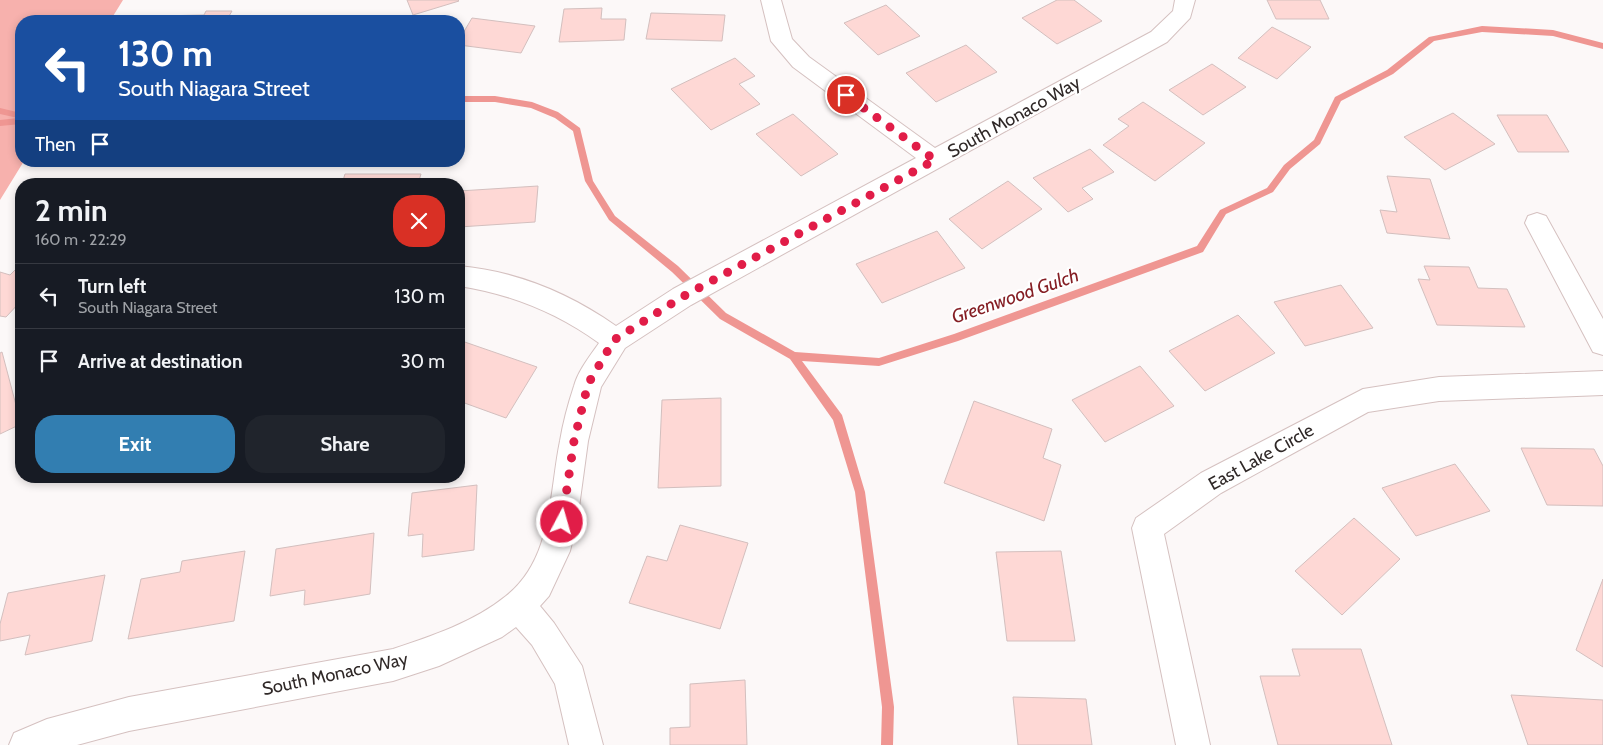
<!DOCTYPE html>
<meta charset="utf-8">
<style>
:root{--surface:#171b24;--page:#20242c;--text:#f1f3f6;--muted:#9ea1a6;--line:#363941;--accent:#327eb1}
body{margin:0;font-family:Cabin,sans-serif;background:var(--page);color:var(--text);height:100vh;display:flex;flex-direction:column;font-size:19px;white-space:nowrap}
*{box-sizing:border-box;margin:0}
p{font-size:16px;color:var(--muted)}
.icon{flex:none;width:28px;height:28px;fill:none;stroke:currentColor;stroke-width:2;stroke-linecap:round;stroke-linejoin:round}
.map{position:relative;flex:1;overflow:hidden}
.sheet{position:absolute;left:15px;top:178px;width:450px;height:305px;display:flex;flex-direction:column;background:var(--surface);border-radius:20px;box-shadow:0 2px 8px #0003}
.sheet>*{flex:none}
.guide{position:absolute;left:15px;top:15px;width:450px;height:152px;border-radius:20px;box-shadow:0 2px 8px #0003;background:#1a4fa0;color:#fff;overflow:hidden}
.pin{position:absolute;display:grid;place-items:center;width:42px;height:42px;color:#fff;margin:-21px;border:2px solid #fff;border-radius:50%;box-shadow:0 1px 5px #0007}
.me{position:absolute;width:55px;margin:-28px;rotate:6deg;stroke-linejoin:round;filter:drop-shadow(0 0 4px #0008)}
.turn{display:flex;align-items:center;gap:18px;height:105px;padding:0 20px;font-size:22px}
.turn .icon{width:65px;height:65px;stroke-width:2.5}
.turn b{display:block;font-size:35px;line-height:42px}
.then{display:flex;align-items:center;height:48px;padding:0 20px;background:#0003;gap:10px;font-size:19px}
.round{display:grid;place-items:center;flex:none;width:52px;height:52px;border-radius:20px;background:var(--page)}
.headline{display:flex;align-items:center;justify-content:space-between;height:85px;padding:0 20px}
h1{font-size:30px;font-weight:700;line-height:38px}
.action{display:flex;gap:10px;margin-top:auto;padding:10px 20px}
.action a{flex:1;height:58px;border-radius:20px;background:var(--accent);color:#fff;font-size:20px;font-weight:700;line-height:58px;text-align:center}
.action a+a{background:var(--page);color:var(--text)}
ul{padding:0;list-style:none}
li{display:flex;align-items:center;gap:15px;height:65px;padding:0 20px;border-top:1px solid var(--line)}
li div{flex:1}
li b{display:block;font-size:19px}
li em{font-style:normal}
.map>svg:first-child{display:block}
.green{fill:#f7b1ad}
.lines{fill:none;stroke-linecap:round;stroke-linejoin:round}
.stream{fill:#ef9692;fill-rule:evenodd}
.building{fill:#fed8d5;stroke:#d3bfbe}
.street-casing{stroke:#d5c1c0;stroke-width:2}
.street{fill:#fff;fill-rule:evenodd}
.route{stroke:#e11d48;stroke-width:9;stroke-dasharray:0 16.2}
.labels{text-anchor:middle;dominant-baseline:central;stroke-width:4.5;stroke-linejoin:round;paint-order:stroke}
.street-label{font-size:18px;fill:#2f2827;stroke:#fff}
.water-label{font-size:19px;font-style:italic;fill:#851e24;stroke:#fff}
</style>
<div class="map">
<svg width="1603" height="745" viewBox="0 0 1603 745">
<rect width="100%" height="100%" fill="#fcf8f8"/>
<path class="green" d="M 0,0 L 123,0 L 110,21 L 21,21 L 21,161 L 24,161 L 0,200 Z"/>
<g class="lines">
<path class="stream" d="M 1482,26 L 1553,30 L 1603,43 L 1603,49 L 1553,36 L 1482,32 L 1434,41 L 1393,74 L 1341,101 L 1320,144 L 1290,169 L 1273,192 L 1226,214 L 1203,252 L 958,341 L 879,366 L 802,361 L 842,415 L 865,492 L 894,707 L 893,745 L 881,745 L 882,707 L 855,492 L 833,420 L 790,359 L 720,319 L 672,272 L 609,220 L 585,181 L 573,131 L 555,118 L 531,108 L 495,102 L 459,102 L 459,96 L 495,96 L 532,102 L 558,112 L 580,128 L 593,181 L 615,216 L 678,266 L 726,313 L 795,352 L 879,358 L 954,334 L 1197,246 L 1220,210 L 1267,188 L 1284,165 L 1314,140 L 1335,97 L 1387,70 L 1429,37 Z
M 0,108 L 21,113 L 21,124 L 0,126 L 0,120 L 18,118 L 0,114 Z"/>
</g>
<path class="building" d="M 407,0 L 458,0 L 459,1 L 413,15 Z
M 1057,0 L 1074,0 L 1102,21 L 1057,44 L 1022,18 Z
M 1267,0 L 1320,0 L 1329,19 L 1276,19 Z
M 886,5 L 920,36 L 878,55 L 844,23 Z
M 602,8 L 601,19 L 626,19 L 624,40 L 559,42 L 564,9 Z
M 206,11 L 232,11 L 226,21 L 139,21 L 155,21 L 158,16 L 204,15 Z
M 651,13 L 725,15 L 722,41 L 646,39 Z
M 472,18 L 535,26 L 521,53 L 459,45 L 459,40 Z
M 1272,27 L 1311,47 L 1277,79 L 1238,58 Z
M 966,45 L 997,72 L 936,102 L 906,73 Z
M 735,58 L 755,76 L 739,84 L 760,104 L 711,130 L 671,89 Z
M 1212,64 L 1246,87 L 1203,115 L 1169,90 Z
M 1143,102 L 1205,143 L 1155,181 L 1103,145 L 1129,126 L 1118,119 Z
M 1453,113 L 1495,144 L 1445,170 L 1404,137 Z
M 793,114 L 838,154 L 801,176 L 756,134 Z
M 1497,115 L 1547,115 L 1569,152 L 1518,152 Z
M 1090,149 L 1114,172 L 1082,188 L 1093,199 L 1068,212 L 1033,178 Z
M 345,174 L 421,174 L 418,184 L 342,184 Z
M 1387,176 L 1430,179 L 1450,239 L 1387,233 L 1380,210 L 1397,212 Z
M 1008,181 L 1042,209 L 982,249 L 949,219 Z
M 538,186 L 535,222 L 459,227 L 459,191 Z
M 937,231 L 965,268 L 882,303 L 856,264 Z
M 21,264 L 21,301 L 6,317 L 0,316 L 0,272 L 10,275 Z
M 1424,266 L 1469,267 L 1478,288 L 1507,289 L 1525,327 L 1437,325 L 1418,279 L 1430,280 Z
M 1341,285 L 1373,328 L 1305,346 L 1274,302 Z
M 1238,315 L 1275,353 L 1205,391 L 1169,351 Z
M 459,340 L 537,367 L 506,418 L 459,401 Z
M 2,352 L 21,424 L 0,434 L 0,353 Z
M 1140,366 L 1174,406 L 1105,442 L 1072,400 Z
M 721,398 L 721,486 L 658,488 L 662,400 Z
M 974,401 L 1052,429 L 1043,458 L 1061,465 L 1044,521 L 944,483 Z
M 1521,448 L 1594,449 L 1603,466 L 1603,506 L 1547,505 Z
M 1455,464 L 1490,511 L 1416,536 L 1382,488 Z
M 477,485 L 474,550 L 422,557 L 423,534 L 408,536 L 412,493 Z
M 1354,518 L 1400,559 L 1342,615 L 1295,571 Z
M 680,525 L 748,543 L 720,629 L 629,603 L 647,556 L 667,561 Z
M 374,533 L 370,594 L 304,605 L 305,590 L 270,596 L 276,549 Z
M 245,551 L 234,621 L 128,639 L 141,579 L 180,572 L 182,561 Z
M 1061,551 L 1075,641 L 1007,641 L 996,552 Z
M 105,575 L 92,641 L 25,655 L 30,635 L 0,641 L 0,624 L 8,593 Z
M 1603,579 L 1603,667 L 1576,650 Z
M 1292,649 L 1361,649 L 1392,745 L 1278,745 L 1260,676 L 1300,676 Z
M 745,680 L 747,745 L 670,745 L 670,728 L 690,727 L 690,684 Z
M 1511,695 L 1603,700 L 1603,745 L 1528,745 Z
M 1013,697 L 1086,699 L 1092,745 L 1018,745 Z"/>
<g class="lines">
<g class="street-casing">
<path id="street" d="M 761,0 L 781,0 L 792,39 L 809,57 L 935,148 L 1151,32 L 1173,11 L 1175,0 L 1195,0 L 1190,18 L 1167,42 L 691,305 L 625,348 L 601,387 L 588,441 L 577,522 L 570,551 L 549,596 L 540,606 L 554,623 L 582,666 L 603,745 L 569,745 L 555,684 L 532,645 L 516,627 L 502,637 L 439,666 L 393,681 L 129,731 L 77,745 L 9,745 L 14,733 L 47,719 L 129,697 L 393,649 C 432,636 474,622 506,596 C 553,559 549,494 560,441 C 563,423 568,404 574,386 C 578,371 590,356 599,343 C 556,312 511,294 459,286 L 459,266 C 515,271 569,293 616,326 L 673,289 L 916,158 L 793,67 L 771,41 Z
M 1537,213 L 1546,216 L 1603,319 L 1603,355 L 1593,352 L 1525,223 L 1528,216 Z
M 1603,371 L 1603,395 L 1439,401 L 1368,412 L 1221,493 L 1164,534 L 1210,745 L 1176,745 L 1132,528 L 1136,518 L 1201,473 L 1363,389 L 1439,377 Z"/>
</g>
<use href="#street" class="street"/>
</g>
<g class="lines">
<path class="route" d="M 562,522 L 574,441 L 588,384 L 614,340 L 682,297 L 935,160 L 846,95"/>
</g>
<g class="labels">
<g class="street-label">
<text transform="translate(1014 117) rotate(-29)">South Monaco Way</text>
<text transform="translate(1261 457) rotate(-29)">East Lake Circle</text>
<text transform="translate(335 674) rotate(-12)">South Monaco Way</text>
</g>
<g class="water-label">
<text transform="translate(1015 296) rotate(-19)">Greenwood Gulch</text>
</g>
</g>
</svg>
<div class="pin" style="left:846px;top:95px;background:#d93025"><svg class="icon" aria-label="arrive" viewBox="0 0 24 24"><path d="M6 21V4h12l-3 4 3 4H6"/></svg></div>
<svg class="me" style="left:562px;top:522px" viewBox="-20 -20 40 40"><circle r="17" fill="#e11d48" stroke="#fff" stroke-width="3"/><path d="M0-11L8 9 0 5-8 9z" fill="#fff"/></svg>
<div class="guide">
<div class="turn"><svg class="icon" aria-label="left" viewBox="0 0 24 24"><path d="M17 20v-9H6M10 6l-5 5 5 5"/></svg><div><b>130 m</b>South Niagara Street</div></div>
<div class="then">Then<svg class="icon" aria-label="arrive" viewBox="0 0 24 24"><path d="M6 21V4h12l-3 4 3 4H6"/></svg></div>
</div>
<section class="sheet">
<div class="headline"><div><h1>2 min</h1><p>160 m · 22:29</p></div><a class="round" style="background:#d93025;color:#fff"><svg class="icon" aria-label="close" viewBox="0 0 24 24"><path d="M6 6l12 12M18 6L6 18"/></svg></a></div>
<ul>
<li><svg class="icon" aria-label="left" viewBox="0 0 24 24"><path d="M17 20v-9H6M10 6l-5 5 5 5"/></svg><div><b>Turn left</b><p>South Niagara Street</p></div><em>130 m</em></li>
<li><svg class="icon" aria-label="arrive" viewBox="0 0 24 24"><path d="M6 21V4h12l-3 4 3 4H6"/></svg><div><b>Arrive at destination</b></div><em>30 m</em></li>
</ul>
<div class="action"><a>Exit</a><a>Share</a></div>
</section>
</div>
